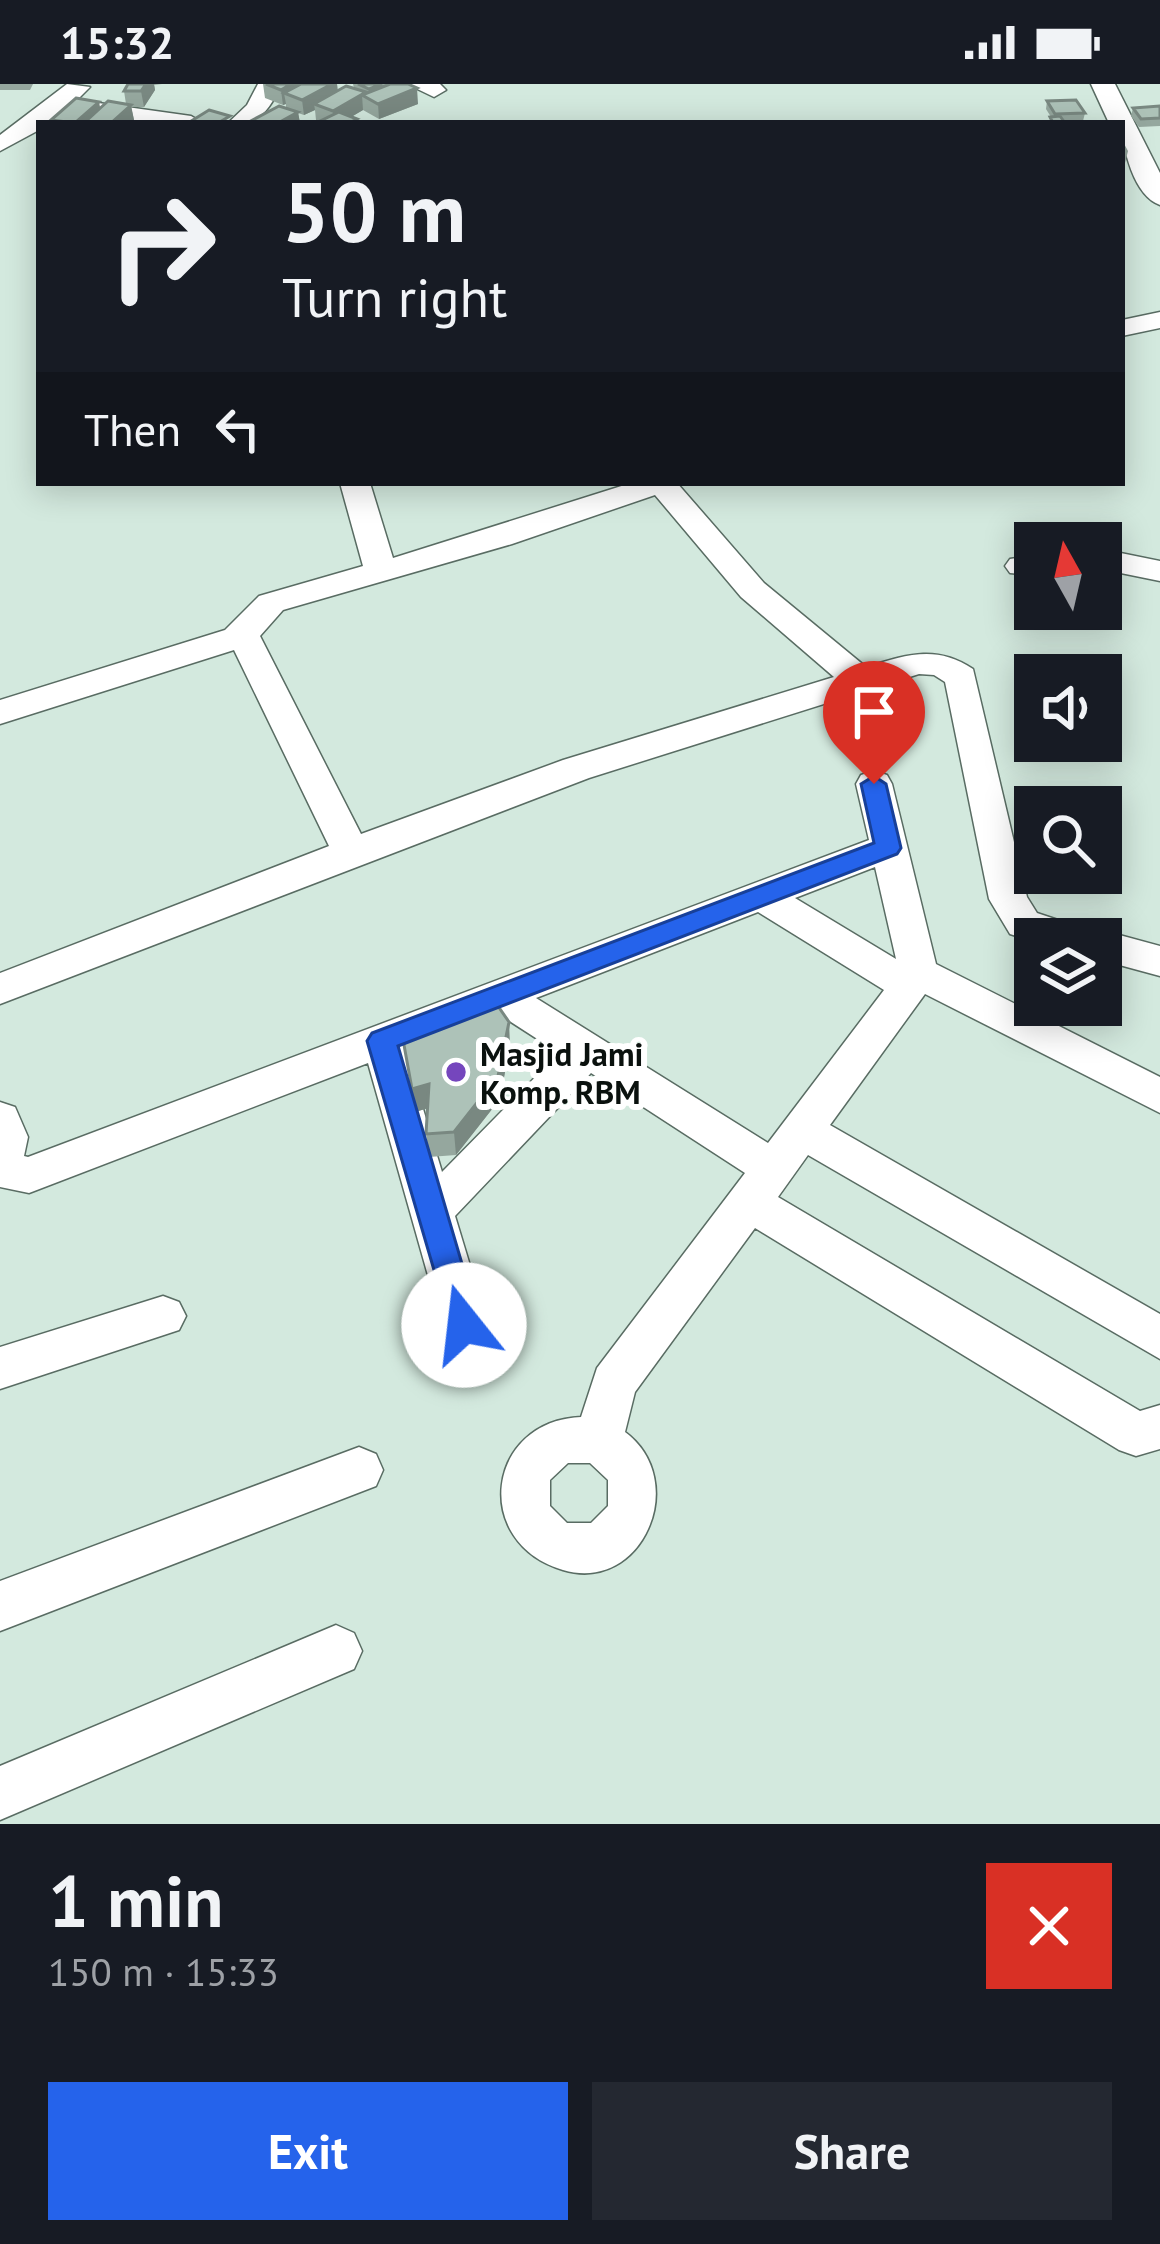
<!DOCTYPE html>
<meta charset="utf-8">
<style>
:root{--surface:#171b24;--page:#242831;--text:#f1f3f6;--muted:#9ea1a6;--accent:#2563eb}
body{margin:0;font-family:"PT Sans",sans-serif;background:var(--page);color:var(--text);height:100vh;display:flex;flex-direction:column;font-size:45px;white-space:nowrap}
*{box-sizing:border-box;margin:0}
p{font-size:39px;color:var(--muted)}
.icon{flex:none;width:66px;height:66px;fill:none;stroke:currentColor;stroke-width:2;stroke-linecap:round;stroke-linejoin:round}
.map{position:relative;height:1740px;overflow:hidden}
.panel{display:flex;flex-direction:column;background:var(--surface);flex:1}
.panel>*{flex:none}
.top-card{position:absolute;left:36px;top:36px;width:1089px;height:366px;border-radius:0px;box-shadow:0 6px 30px #0003;background:#171b24;color:var(--text);overflow:hidden}
.needle{width:78px;rotate:352deg}
.controls{position:absolute;left:1014px;top:438px;display:grid;gap:24px}
.controls a{display:grid;place-items:center;width:108px;height:108px;border-radius:0px;background:var(--surface);box-shadow:0 6px 30px #0003;font-size:60px}
.pin{position:absolute;display:grid;place-items:center;width:102px;height:102px;color:#fff;margin:-123px -51px;border-radius:50% 50% 50% 0;rotate:-45deg;box-shadow:0 0 12px #0007}
.pin .icon{rotate:45deg}
.me{position:absolute;width:132px;margin:-66px;rotate:344deg;stroke-linejoin:round;filter:drop-shadow(0 0 9px #0008)}
.turn{display:flex;align-items:center;gap:42px;height:252px;padding:0 48px;font-size:54px}
.turn .icon{width:156px;height:156px;stroke-width:2.5}
.turn b{display:block;font-size:84px;line-height:102px}
.then{display:flex;align-items:center;height:114px;padding:0 48px;background:#0003;gap:24px;font-size:45px}
.round{display:grid;place-items:center;flex:none;width:126px;height:126px;border-radius:0px;background:var(--page)}
.overview{display:flex;align-items:center;justify-content:space-between;height:204px;padding:0 48px}
h1{font-size:72px;font-weight:800;line-height:90px}
.cta{display:flex;gap:24px;margin-top:auto;padding:24px 48px}
.cta a{flex:1;height:138px;border-radius:0px;background:var(--accent);color:#fff;font-size:48px;font-weight:800;line-height:138px;text-align:center}
.cta a+a{background:var(--page);color:var(--text)}
.status{display:flex;justify-content:space-between;align-items:center;height:84px;padding:0 60px;background:var(--surface);direction:ltr}
.status svg{height:33px;fill:currentColor}
.map>svg:first-child{display:block}
.lines{fill:none;stroke-linecap:round;stroke-linejoin:round}
.street-casing{stroke:#596c63;stroke-width:3}
.street{fill:#fff;fill-rule:evenodd}
.wall{fill:#95a79e}
.shaded-wall{fill:#798881}
.building{fill:#adc2b8;stroke:#798881;stroke-width:3}
.route{fill:#2563eb;stroke:#184099;stroke-width:3}
.poi-dot{fill:#7546bd;stroke:#fff;stroke-width:4.5}
.labels{text-anchor:middle;dominant-baseline:central;stroke-width:12;stroke-linejoin:round;paint-order:stroke}
.poi-label{font-size:33px;font-weight:bold;fill:#0a110e;stroke:#fff;text-anchor:start}
</style>
<div class="status"><b>15:32</b><svg viewBox="0 0 49 12"><path d="M0 12V9h3v3zM5 12V6h3v6zM10 12V3h3v9zM15 12V0h3v12zM26 1h20v11H26zM47 4h2v5h-2z"/></svg></div>
<div class="map">
<svg width="1160" height="1740" viewBox="0 0 1160 1740">
<rect width="100%" height="100%" fill="#d3e9de"/>
<g class="lines">
<g class="street-casing">
<path id="street" d="M 67,0 L 90,3 L 77,16 L 191,32 L 203,39 L 141,39 L 62,28 L 48,39 L 39,39 L 39,46 L 0,67 L 0,51 Z
M 258,0 L 282,0 C 267,29 261,39 228,39 L 247,21 Z
M 407,0 L 440,0 L 446,6 L 434,13 Z
M 1091,0 L 1115,0 L 1160,89 L 1160,121 C 1134,112 1122,64 1122,39 L 1109,39 Z
M 1160,228 L 1160,244 L 1122,252 L 1122,236 Z
M 340,399 L 370,399 L 393,474 L 631,399 L 677,399 L 764,499 L 866,583 C 906,571 936,560 973,585 L 1027,813 L 1037,829 L 1094,848 L 1101,846 L 1160,862 L 1160,892 L 1101,876 L 1101,855 L 1035,858 L 1010,850 L 989,815 L 945,598 L 934,591 L 919,590 L 589,694 L 0,920 L 0,889 L 329,762 L 234,566 L 0,640 L 0,616 L 225,546 L 259,512 L 363,482 ZM 655,411 L 741,513 L 834,593 L 563,676 L 361,750 L 260,552 L 283,526 L 512,460 Z
M 1101,465 L 1160,477 L 1160,497 L 1101,485 Z
M 1035,471 L 1035,491 L 1010,489 L 1005,482 L 1010,475 Z
M 874,687 L 887,691 L 892,700 L 936,880 L 1160,993 L 1160,1029 L 925,910 L 830,1041 L 1160,1230 L 1160,1275 L 808,1071 L 778,1113 L 1140,1327 L 1160,1321 L 1160,1365 L 1136,1372 L 1119,1366 L 755,1144 L 635,1308 L 625,1348 C 691,1397 642,1510 563,1486 C 471,1459 486,1337 581,1333 L 597,1284 L 745,1089 L 591,989 L 455,1132 L 488,1241 L 481,1255 L 465,1261 L 449,1255 L 442,1241 L 368,979 L 29,1109 L 0,1103 L 0,1018 L 15,1023 L 28,1053 L 24,1072 L 28,1073 L 869,756 L 856,700 L 861,691 ZM 875,783 L 896,875 L 795,814 ZM 758,828 L 884,906 L 768,1059 L 536,914 ZM 497,929 L 559,969 L 442,1088 L 405,965 ZM 568,1379 L 590,1379 L 608,1396 L 608,1422 L 591,1439 L 567,1439 L 550,1422 L 550,1396 Z
M 163,1212 L 179,1218 L 186,1232 L 179,1246 L 0,1305 L 0,1263 Z
M 359,1363 L 376,1370 L 383,1386 L 376,1402 L 0,1547 L 0,1497 Z
M 336,1541 L 354,1549 L 362,1567 L 354,1585 L 0,1736 L 0,1682 Z"/>
</g>
<use href="#street" class="street"/>
</g>
<path class="wall" d="M 0,0 L 33,0 L 30,6 L 0,6 Z
M 128,0 L 162,0 L 154,1 L 155,6 L 144,23 L 131,23 L 134,36 L 131,39 L 52,39 L 51,36 L 126,20 L 124,7 Z
M 263,0 L 337,0 L 338,7 L 354,4 L 353,0 L 408,0 L 418,20 L 379,35 L 363,26 L 351,33 L 357,35 L 357,39 L 316,39 L 320,37 L 316,36 L 315,26 L 304,31 L 298,29 L 300,39 L 247,39 L 286,24 L 286,20 L 283,21 L 265,14 Z
M 1047,17 L 1085,29 L 1083,37 L 1049,39 L 1051,33 L 1046,25 Z
M 1160,22 L 1160,42 L 1139,43 L 1131,32 L 1133,24 Z
M 1122,56 L 1128,67 L 1124,83 L 1122,83 Z
M 400,939 L 510,961 L 500,1015 L 456,1071 L 429,1073 L 426,1050 L 428,1024 L 415,1028 Z"/>
<path class="shaded-wall" d="M 146,0 L 154,0 L 155,6 L 144,23 L 141,7 Z
M 291,0 L 316,0 L 284,9 L 286,20 L 283,21 L 281,6 Z
M 332,0 L 337,0 L 338,13 L 314,20 L 315,26 L 304,31 L 302,16 Z
M 417,4 L 418,20 L 379,35 L 378,20 Z
M 366,8 L 362,11 L 363,26 L 341,39 L 334,39 L 333,27 Z
M 99,18 L 102,33 L 95,39 L 75,39 Z
M 131,21 L 134,36 L 131,39 L 111,39 Z
M 298,28 L 300,39 L 278,39 Z
M 509,938 L 510,961 L 500,1015 L 456,1071 L 454,1048 Z
M 429,1000 L 432,1023 L 415,1028 L 412,1005 Z"/>
<path class="building" d="M 128,0 L 146,0 L 141,7 L 124,7 Z
M 266,0 L 291,0 L 281,6 Z
M 301,0 L 332,0 L 302,16 L 284,9 Z
M 358,0 L 382,0 L 369,5 Z
M 390,0 L 408,0 L 417,4 L 378,20 L 362,11 Z
M 346,2 L 366,8 L 333,27 L 314,20 Z
M 76,14 L 99,18 L 75,39 L 51,36 Z
M 1076,16 L 1085,29 L 1055,30 L 1047,17 Z
M 108,17 L 131,21 L 111,39 L 84,39 Z
M 279,22 L 298,28 L 278,39 L 247,39 Z
M 1160,22 L 1160,34 L 1141,35 L 1133,24 Z
M 209,26 L 230,32 L 218,39 L 188,39 Z
M 339,28 L 357,35 L 349,39 L 316,39 Z
M 1060,32 L 1065,39 L 1053,39 L 1050,33 Z
M 489,909 L 509,938 L 498,992 L 454,1048 L 426,1050 L 429,1000 L 412,1005 L 400,939 Z"/>
<path class="route" d="M 874,692 L 886,700 L 901,764 L 897,770 L 398,962 L 480,1241 L 476,1251 L 464,1255 L 453,1251 L 367,957 L 372,949 L 874,759 L 861,700 Z"/>
<circle class="poi-dot" cx="456" cy="988" r="12"/>
<g class="labels">
<g class="poi-label">
<text x="480" y="969">Masjid Jami<tspan x="480" dy="38">Komp. RBM</tspan></text>
</g>
</g>
</svg>
<div class="controls">
<a><svg class="needle" viewBox="-14 -14 28 28"><path d="M0-13l5 13h-10z" fill="#e53935"/><path d="M0 13l5-13h-10z" fill="#9ea1a6"/></svg></a>
<a><svg class="icon" aria-label="sound" viewBox="0 0 24 24"><path d="M4 9h4l5-4v14l-5-4H4zM17 9q2 3 0 6"/></svg></a>
<a><svg class="icon" aria-label="search" viewBox="0 0 24 24"><circle cx="10" cy="10" r="6"/><path d="M15 15l6 6"/></svg></a>
<a><svg class="icon" aria-label="layers" viewBox="0 0 24 24"><path d="M12 4l9 5-9 5-9-5zM3 14l9 5 9-5"/></svg></a>
</div>
<div class="pin" style="left:874px;top:700px;background:#d93025"><svg class="icon" aria-label="arrive" viewBox="0 0 24 24"><path d="M6 21V4h12l-3 4 3 4H6"/></svg></div>
<svg class="me" style="left:464px;top:1241px" viewBox="-20 -20 40 40"><circle r="19" fill="#fff"/><path d="M0-13L10 11 0 6-10 11z" fill="#2563eb"/></svg>
<div class="top-card">
<div class="turn"><svg class="icon" aria-label="right" viewBox="0 0 24 24"><path d="M7 20v-9h11M14 6l5 5-5 5"/></svg><div><b>50 m</b>Turn right</div></div>
<div class="then">Then<svg class="icon" aria-label="left" viewBox="0 0 24 24"><path d="M17 20v-9H6M10 6l-5 5 5 5"/></svg></div>
</div>
</div>
<section class="panel">
<div class="overview"><div><h1>1 min</h1><p>150 m · 15:33</p></div><a class="round" style="background:#d93025;color:#fff"><svg class="icon" aria-label="close" viewBox="0 0 24 24"><path d="M6 6l12 12M18 6L6 18"/></svg></a></div>
<div class="cta"><a>Exit</a><a>Share</a></div>
</section>
